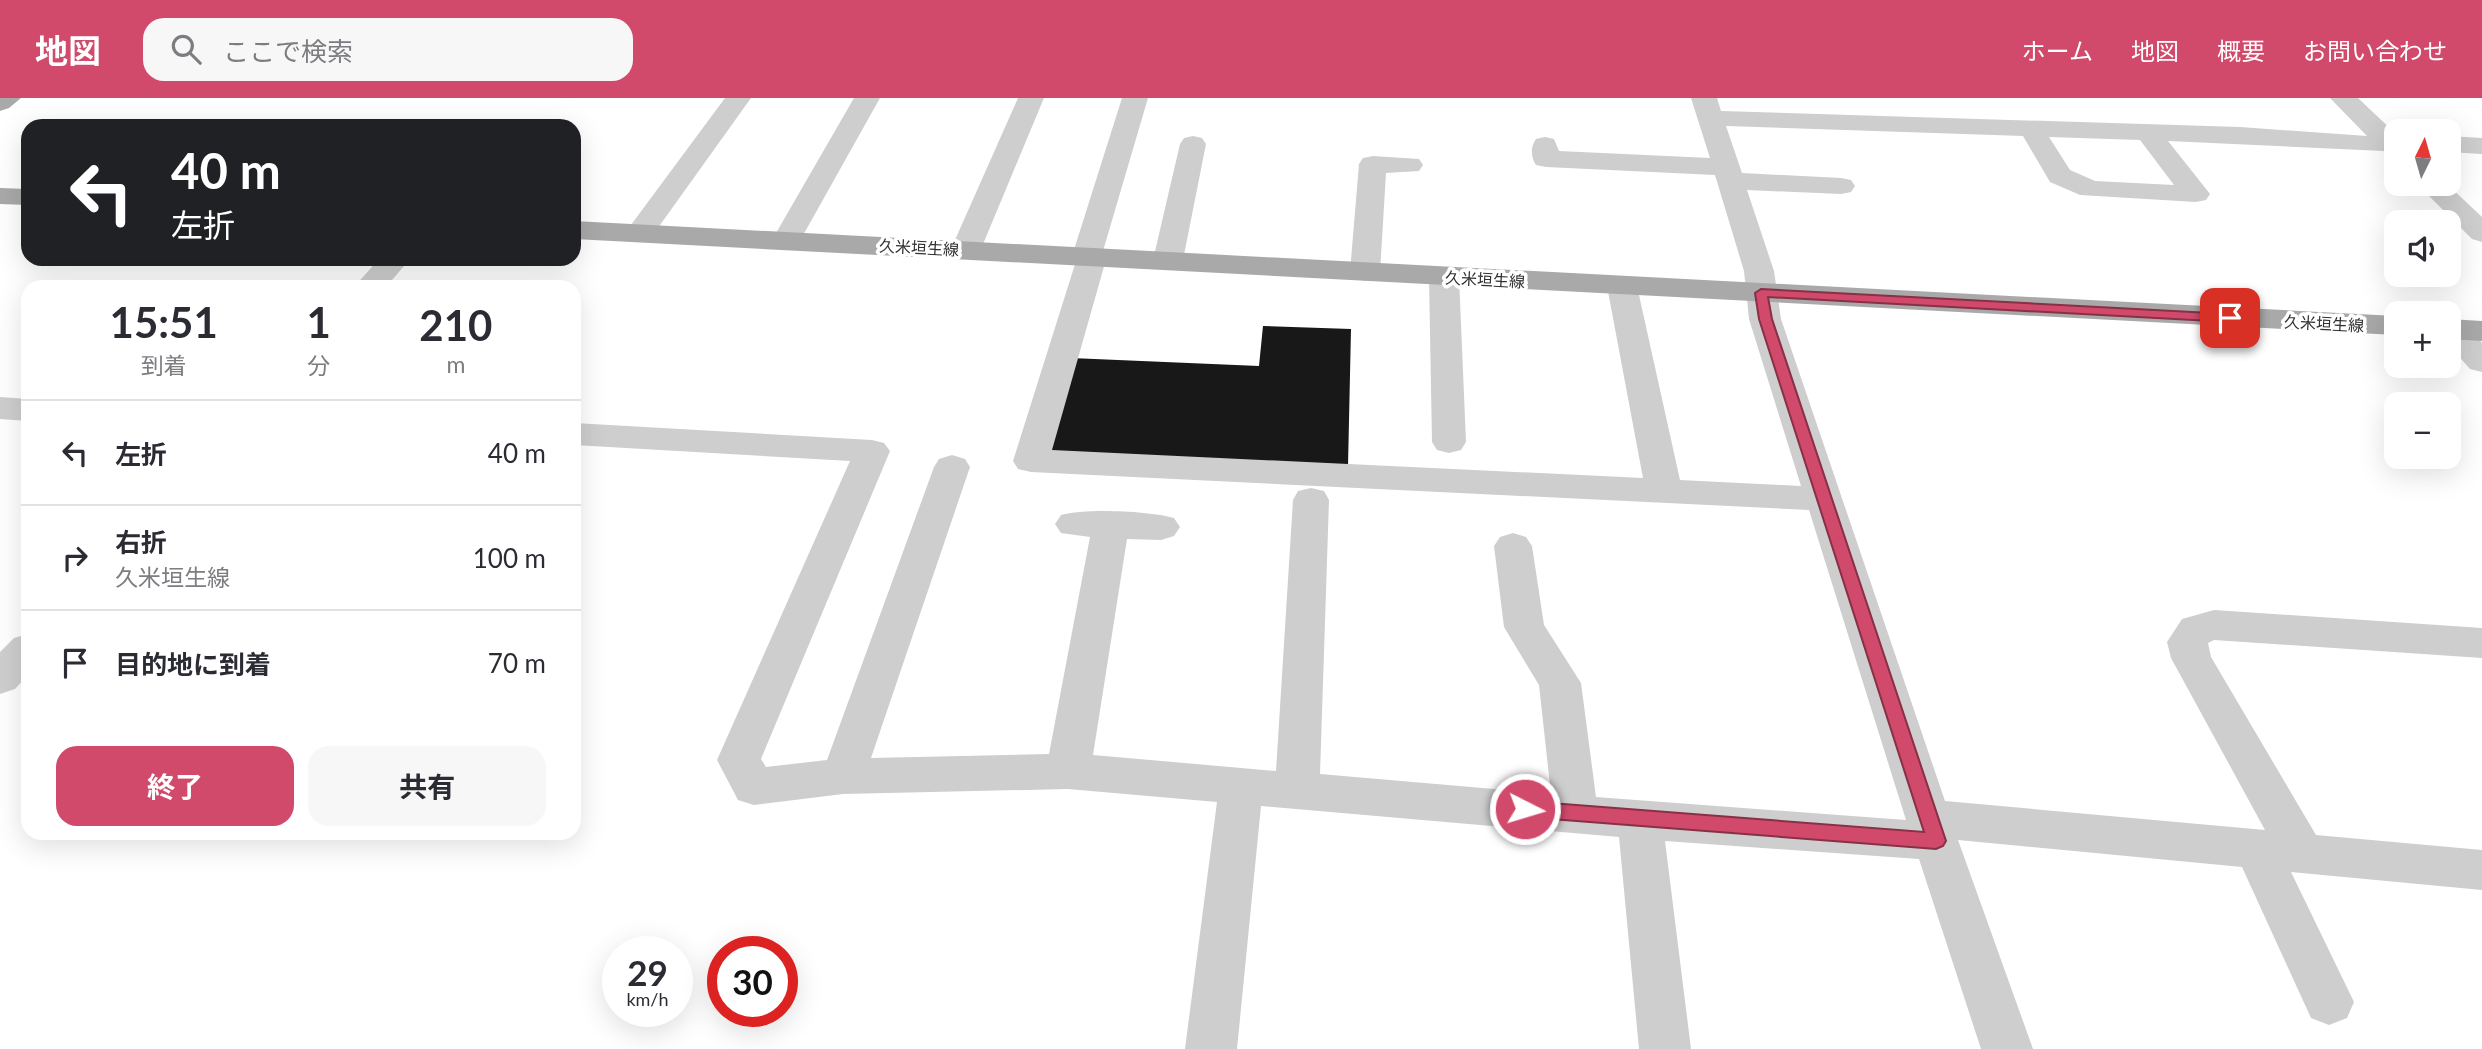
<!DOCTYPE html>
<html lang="ja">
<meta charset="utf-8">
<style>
:root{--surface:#fff;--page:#f7f7f7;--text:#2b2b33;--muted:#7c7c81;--line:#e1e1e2;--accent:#d14a6b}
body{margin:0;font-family:Lato,"Noto Sans JP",sans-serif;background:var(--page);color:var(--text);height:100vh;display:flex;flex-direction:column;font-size:26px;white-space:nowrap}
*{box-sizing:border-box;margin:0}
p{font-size:23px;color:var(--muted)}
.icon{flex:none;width:38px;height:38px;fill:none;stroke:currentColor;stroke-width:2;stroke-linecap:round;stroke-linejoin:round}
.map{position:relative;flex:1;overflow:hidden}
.details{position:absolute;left:21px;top:182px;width:560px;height:560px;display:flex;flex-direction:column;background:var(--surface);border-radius:21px;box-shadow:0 7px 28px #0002}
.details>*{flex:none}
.banner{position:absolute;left:21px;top:21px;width:560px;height:147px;border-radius:21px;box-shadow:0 7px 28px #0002;background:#202124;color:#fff;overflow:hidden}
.needle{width:46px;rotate:5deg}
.tools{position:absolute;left:2384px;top:21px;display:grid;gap:14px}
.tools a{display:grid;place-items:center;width:77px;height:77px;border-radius:14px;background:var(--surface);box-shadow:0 7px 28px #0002;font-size:35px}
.speed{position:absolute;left:602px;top:838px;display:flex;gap:14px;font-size:35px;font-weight:700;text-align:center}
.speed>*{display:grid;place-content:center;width:91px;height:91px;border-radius:50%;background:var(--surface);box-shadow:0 7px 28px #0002;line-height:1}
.speed small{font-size:18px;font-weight:400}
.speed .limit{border:10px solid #d22;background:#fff;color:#111}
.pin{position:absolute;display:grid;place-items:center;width:60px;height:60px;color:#fff;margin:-30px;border-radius:14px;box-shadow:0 4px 10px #0006}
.me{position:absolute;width:77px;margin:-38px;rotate:95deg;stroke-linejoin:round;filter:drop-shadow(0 0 5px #0008)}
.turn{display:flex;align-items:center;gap:24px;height:147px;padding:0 35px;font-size:32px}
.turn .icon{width:91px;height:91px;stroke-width:2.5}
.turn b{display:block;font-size:49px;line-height:60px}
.eta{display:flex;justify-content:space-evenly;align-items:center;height:119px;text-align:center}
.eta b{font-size:42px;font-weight:700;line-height:49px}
.cta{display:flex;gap:14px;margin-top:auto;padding:14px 35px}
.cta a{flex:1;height:80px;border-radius:21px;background:var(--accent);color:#fff;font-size:28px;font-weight:700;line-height:80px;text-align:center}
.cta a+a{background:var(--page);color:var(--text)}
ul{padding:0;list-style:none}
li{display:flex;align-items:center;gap:21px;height:105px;padding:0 35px;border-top:2px solid var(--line)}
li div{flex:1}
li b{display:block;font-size:26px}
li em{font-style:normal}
header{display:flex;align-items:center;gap:42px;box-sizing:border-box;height:98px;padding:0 35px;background:var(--accent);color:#fff}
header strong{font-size:33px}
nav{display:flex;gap:38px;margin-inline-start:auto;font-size:24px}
.search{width:490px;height:63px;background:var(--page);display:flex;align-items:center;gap:18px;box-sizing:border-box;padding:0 24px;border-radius:21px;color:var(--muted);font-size:26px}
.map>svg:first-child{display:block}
.building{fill:#181818}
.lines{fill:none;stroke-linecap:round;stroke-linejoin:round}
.minor{fill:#cecece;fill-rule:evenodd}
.major{fill:#a9a9a9;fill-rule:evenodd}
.route{fill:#d14a6b;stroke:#883046;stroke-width:2}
.labels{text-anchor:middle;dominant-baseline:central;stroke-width:7;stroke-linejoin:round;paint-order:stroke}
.far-street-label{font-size:16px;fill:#313131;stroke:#fff}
</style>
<header>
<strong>地図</strong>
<div class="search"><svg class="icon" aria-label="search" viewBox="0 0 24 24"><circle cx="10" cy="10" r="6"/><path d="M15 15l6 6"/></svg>ここで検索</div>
<nav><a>ホーム</a><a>地図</a><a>概要</a><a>お問い合わせ</a></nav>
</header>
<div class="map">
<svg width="2482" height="951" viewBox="0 0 2482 951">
<rect width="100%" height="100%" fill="#fff"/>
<path class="building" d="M 1263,228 L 1351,231 L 1348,368 L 1046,355 L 1071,260 L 1259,268 Z"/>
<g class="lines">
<path class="minor" d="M 725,0 L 751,0 L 650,141 L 640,144 L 630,141 L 625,135 Z
M 854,0 L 880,0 L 797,148 L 787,151 L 777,148 L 772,142 Z
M 1018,0 L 1044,0 L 981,151 L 976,157 L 966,160 L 956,157 L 951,151 Z
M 1122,0 L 1148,0 L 1103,153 L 1107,158 L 1052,352 L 1643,380 L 1607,188 L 1611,182 L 1622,179 L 1633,182 L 1637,188 L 1680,382 L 1801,388 L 1749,221 L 1744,173 L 1715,77 L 1546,69 L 1536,67 C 1531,59 1530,49 1536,41 L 1545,39 L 1554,41 L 1559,53 L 1710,60 L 1691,0 L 1717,0 L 1721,13 L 2240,29 L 2367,38 L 2330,0 L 2358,0 L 2396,36 L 2396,59 L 2383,53 L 2168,43 L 2210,96 L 2206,102 L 2196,104 L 2080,97 L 2050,84 L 2023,38 L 1726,28 L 1742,75 L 1841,80 L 1851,82 L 1855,88 L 1851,94 L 1841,96 L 1747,92 L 1774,173 L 1781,221 L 1945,703 L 2265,732 L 2171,560 L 2167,544 L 2182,521 L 2214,512 L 2482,530 L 2482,560 L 2214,542 L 2208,545 L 2211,559 L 2316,737 L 2482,752 L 2482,792 L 2291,774 L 2354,904 L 2347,920 L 2329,927 L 2311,920 L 2242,769 L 1958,742 L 2033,951 L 1981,951 L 1919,761 L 1665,743 L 1691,951 L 1639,951 L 1619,739 L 1261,708 L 1237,951 L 1185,951 L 1217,704 L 1068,691 L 843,696 L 754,707 L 738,702 L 717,662 L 850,363 L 574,347 L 574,325 L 872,342 L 884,345 L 890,353 L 761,661 L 766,669 L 827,662 L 934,369 L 939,361 L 952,357 L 965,361 L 970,369 L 871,660 L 1049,656 L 1090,439 L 1061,435 L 1055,426 L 1061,417 C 1086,410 1149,413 1174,420 L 1180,429 L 1174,438 L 1161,442 L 1127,441 L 1093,657 L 1276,673 L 1293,402 L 1298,393 L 1311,390 L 1324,393 L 1329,402 L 1320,676 L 1551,696 L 1539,587 L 1504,529 L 1494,448 L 1500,439 L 1513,435 L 1526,439 L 1532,448 L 1544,527 L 1581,585 L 1596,699 L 1906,722 L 1809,412 L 1031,374 L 1018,371 L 1013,363 L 1076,163 L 1072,158 ZM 2049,39 L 2140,42 L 2174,87 L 2095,83 L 2070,72 Z
M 1193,38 L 1202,40 L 1206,46 L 1183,162 L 1179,168 L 1168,171 L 1157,168 L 1153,162 L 1180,46 L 1184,40 Z
M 2448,38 L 2482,40 L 2482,56 L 2448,54 Z
M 1373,58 L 1419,61 L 1423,67 L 1419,73 L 1386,75 L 1380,174 L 1376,180 L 1365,183 L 1354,180 L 1350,174 L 1359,66 L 1363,60 Z
M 2417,86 L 2447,86 L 2482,119 L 2482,144 L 2472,141 Z
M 379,161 L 410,161 L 386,189 L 354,189 Z
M 1444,170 L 1455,173 L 1459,179 L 1466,344 L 1461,352 L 1449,355 L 1437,352 L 1432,344 L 1429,179 L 1433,173 Z
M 2452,221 L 2463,224 L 2482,245 L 2482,274 L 2470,271 L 2448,246 L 2448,222 Z
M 0,299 L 28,301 L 28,323 L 0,321 Z
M 28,536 L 28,577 L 15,591 L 0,596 L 0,554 L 14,540 Z"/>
<path class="major" d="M 0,0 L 21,0 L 9,10 L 0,13 Z
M 0,90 L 28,91 L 28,107 L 0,106 Z
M 574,123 L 2396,218 L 2396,237 L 574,141 Z
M 2448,221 L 2482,223 L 2482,243 L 2448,241 Z"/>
</g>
<path class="route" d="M 1761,191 L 2230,216 L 2237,220 L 2230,224 L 1768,199 L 1772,221 L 1946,743 L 1943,748 L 1936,751 L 1525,719 L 1519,716 L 1516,711 L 1519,706 L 1525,703 L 1924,734 L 1759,221 L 1755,195 Z"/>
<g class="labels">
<g class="far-street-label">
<text transform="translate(919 149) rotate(3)">久米垣生線</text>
<text transform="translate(1485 181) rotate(3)">久米垣生線</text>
<text transform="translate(2324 225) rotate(3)">久米垣生線</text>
</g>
</g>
</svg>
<div class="tools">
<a><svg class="needle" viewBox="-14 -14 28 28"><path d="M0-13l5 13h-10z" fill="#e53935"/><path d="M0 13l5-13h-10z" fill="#7c7c81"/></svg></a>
<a><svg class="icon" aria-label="sound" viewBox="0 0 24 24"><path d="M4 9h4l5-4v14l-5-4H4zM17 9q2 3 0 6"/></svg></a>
<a>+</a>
<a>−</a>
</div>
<div class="speed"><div>29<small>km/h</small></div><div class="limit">30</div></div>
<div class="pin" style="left:2230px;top:220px;background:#d93025"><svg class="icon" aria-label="arrive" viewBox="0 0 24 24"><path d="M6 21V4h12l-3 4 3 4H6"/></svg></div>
<svg class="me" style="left:1525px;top:711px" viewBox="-20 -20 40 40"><circle r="17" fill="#d14a6b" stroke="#fff" stroke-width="3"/><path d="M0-11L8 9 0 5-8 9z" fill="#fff"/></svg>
<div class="banner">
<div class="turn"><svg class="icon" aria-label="left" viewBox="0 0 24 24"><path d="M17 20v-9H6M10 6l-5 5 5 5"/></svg><div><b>40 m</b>左折</div></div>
</div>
<section class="details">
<div class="eta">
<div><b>15:51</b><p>到着</p></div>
<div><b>1</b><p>分</p></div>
<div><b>210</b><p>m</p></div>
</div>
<ul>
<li><svg class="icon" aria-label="left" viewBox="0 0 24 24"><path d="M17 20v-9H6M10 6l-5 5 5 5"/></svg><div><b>左折</b></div><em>40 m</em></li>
<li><svg class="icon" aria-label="right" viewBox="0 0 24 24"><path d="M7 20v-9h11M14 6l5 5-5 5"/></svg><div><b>右折</b><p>久米垣生線</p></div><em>100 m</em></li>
<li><svg class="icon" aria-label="arrive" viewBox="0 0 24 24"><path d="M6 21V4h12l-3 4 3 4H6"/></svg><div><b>目的地に到着</b></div><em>70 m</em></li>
</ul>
<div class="cta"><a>終了</a><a>共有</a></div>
</section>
</div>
